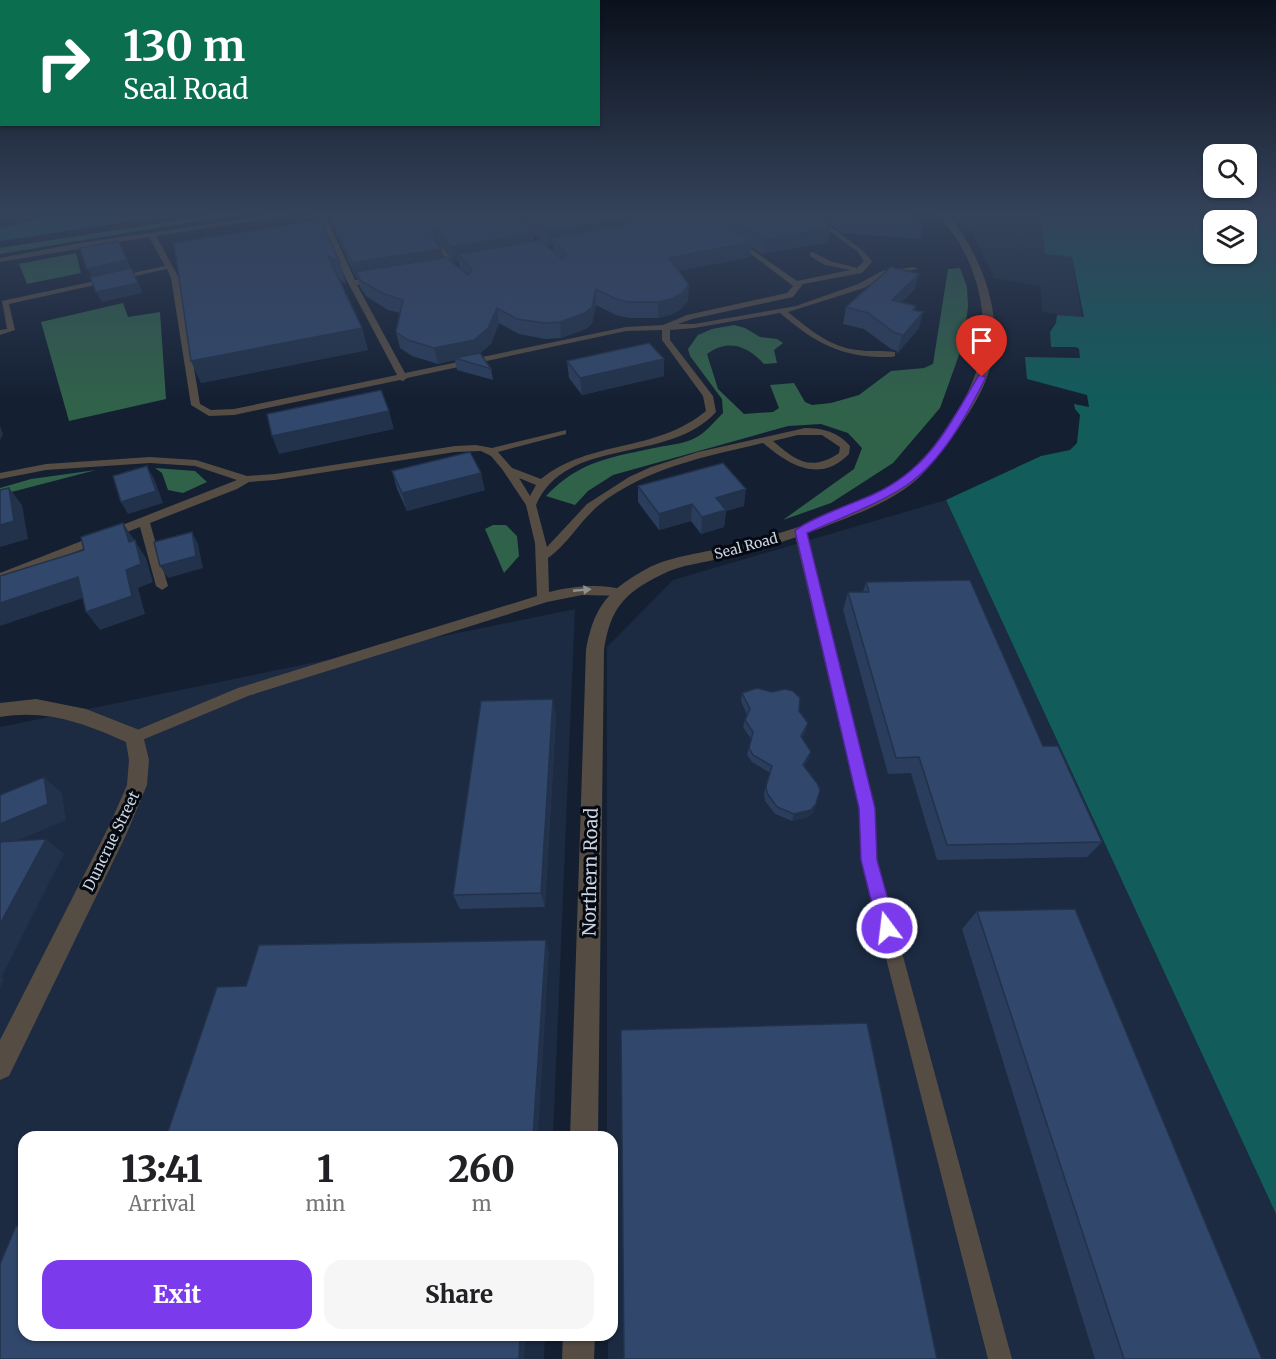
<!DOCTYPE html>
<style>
:root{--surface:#fff;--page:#f6f6f6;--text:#202124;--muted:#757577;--accent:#7c3aed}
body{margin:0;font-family:Merriweather,serif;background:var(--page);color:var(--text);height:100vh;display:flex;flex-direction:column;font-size:22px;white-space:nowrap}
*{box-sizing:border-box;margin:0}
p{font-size:20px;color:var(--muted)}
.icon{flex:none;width:33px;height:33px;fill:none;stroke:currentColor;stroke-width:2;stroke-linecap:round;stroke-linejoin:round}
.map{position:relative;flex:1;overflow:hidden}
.side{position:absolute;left:18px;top:1131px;width:600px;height:210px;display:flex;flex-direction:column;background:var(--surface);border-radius:18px;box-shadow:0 2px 4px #0004}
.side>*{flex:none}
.hud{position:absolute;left:0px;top:0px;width:600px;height:126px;box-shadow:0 2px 4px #0004;background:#0b6e4f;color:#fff;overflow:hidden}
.fabs{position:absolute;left:1203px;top:144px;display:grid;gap:12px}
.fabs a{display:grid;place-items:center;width:54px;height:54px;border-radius:12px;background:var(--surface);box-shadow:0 2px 4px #0004;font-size:30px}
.pin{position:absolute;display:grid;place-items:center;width:51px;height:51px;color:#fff;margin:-62px -26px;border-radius:50% 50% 50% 0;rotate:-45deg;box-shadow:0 0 6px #0007}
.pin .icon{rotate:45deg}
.me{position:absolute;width:66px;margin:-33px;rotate:345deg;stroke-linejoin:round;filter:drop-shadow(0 0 4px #0008)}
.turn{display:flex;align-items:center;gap:21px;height:126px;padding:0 24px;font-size:27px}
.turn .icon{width:78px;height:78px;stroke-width:2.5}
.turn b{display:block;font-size:42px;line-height:51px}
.eta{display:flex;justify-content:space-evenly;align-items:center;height:102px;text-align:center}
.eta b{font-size:36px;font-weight:800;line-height:42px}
.cta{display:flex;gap:12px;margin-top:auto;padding:12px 24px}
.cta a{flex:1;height:69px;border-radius:18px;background:var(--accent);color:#fff;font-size:24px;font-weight:800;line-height:69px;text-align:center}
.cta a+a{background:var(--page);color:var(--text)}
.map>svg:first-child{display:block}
.built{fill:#1c2a42}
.forest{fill:#30624a}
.water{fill:#125c5c;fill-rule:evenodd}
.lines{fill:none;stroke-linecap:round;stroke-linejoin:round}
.service{fill:#554c44;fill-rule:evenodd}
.minor{fill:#554c44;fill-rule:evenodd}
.tertiary{fill:#554c44;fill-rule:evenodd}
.wall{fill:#2a3d5c;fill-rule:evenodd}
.shaded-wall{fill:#22324b}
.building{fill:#31476b;stroke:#22324b;stroke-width:1.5}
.oneway{fill:#909092}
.route{fill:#7c3aed;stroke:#51269a;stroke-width:1.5}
.labels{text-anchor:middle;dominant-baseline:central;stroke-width:6;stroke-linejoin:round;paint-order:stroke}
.far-street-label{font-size:14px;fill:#ccd4e1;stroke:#050911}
.street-label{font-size:15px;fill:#ccd4e1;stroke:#050911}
.near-street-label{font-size:18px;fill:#ccd4e1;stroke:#050911}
</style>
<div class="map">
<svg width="1276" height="1359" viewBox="0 0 1276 1359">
<rect width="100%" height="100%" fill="#141f32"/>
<path class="built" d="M 950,212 L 1040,212 L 1045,253 L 1072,257 L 1082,318 L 1042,312 L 1040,286 L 994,278 L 973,234 Z
M 946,500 L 1276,1214 L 1276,1359 L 608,1359 L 608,1335 L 612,1335 L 612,1137 L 607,1137 L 607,647 L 673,580 Z
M 575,609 L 553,1137 L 24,1137 L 24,1335 L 545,1335 L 544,1359 L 0,1359 L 0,727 Z"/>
<path class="forest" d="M 232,212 L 253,212 L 0,254 L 0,248 Z
M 76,253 L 81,273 L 27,284 L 19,264 Z
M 960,268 L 967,287 L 968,306 L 964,341 L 940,408 L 893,463 L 831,503 L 783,520 L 854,469 L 862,448 L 848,433 L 821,424 L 788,426 L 613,475 L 588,491 L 575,505 L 546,496 C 580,460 613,457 659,447 C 669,445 681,444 691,440 C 705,434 713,423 723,413 L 722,399 L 690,356 L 688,349 L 698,335 L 712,329 L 734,325 L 745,328 L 760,337 L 777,339 L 783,343 L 774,350 L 777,363 L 764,364 C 748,346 728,338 707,354 L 718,389 L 744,414 L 773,412 L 779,408 L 770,385 L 794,383 L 805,402 L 812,405 L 831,403 L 859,395 L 891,371 L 924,368 L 933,364 L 948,269 Z
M 123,303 L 128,317 L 160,312 L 166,399 L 69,421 L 41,322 Z
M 155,468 L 195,471 L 207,482 L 183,493 L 168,490 L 162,473 Z
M 96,470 L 0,495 L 0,488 L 31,479 Z
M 493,525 L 506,525 L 517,536 L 519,556 L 504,573 L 485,529 Z"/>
<path class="water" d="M 68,212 L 191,212 L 0,241 L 0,228 Z
M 1040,212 L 1276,212 L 1276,1214 L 946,500 L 1041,456 L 1070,450 L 1077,443 L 1080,415 L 1075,409 L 1074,404 L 1089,407 L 1087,395 L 1027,379 L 1025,357 L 1080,358 L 1079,349 L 1076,347 L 1051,347 L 1050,332 L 1056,323 L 1057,315 L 1084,317 L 1072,257 L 1045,254 ZM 1214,220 L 1246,220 L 1246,254 L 1214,254 Z"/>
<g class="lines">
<path class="service" d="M 294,212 L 310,212 L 156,236 L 179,278 L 200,404 L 211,410 L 234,409 L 397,375 L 345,277 L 318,212 L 324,212 L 355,280 L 377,277 L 381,279 L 357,285 L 405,373 L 626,327 L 663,325 L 687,315 L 787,293 L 793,286 L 735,242 L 737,239 L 797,281 L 850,270 L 825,265 L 810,256 L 810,252 L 813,252 L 830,261 L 857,268 L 864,261 L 858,252 L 804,212 L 811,212 L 862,250 L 872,261 L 871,263 L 862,273 L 803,284 L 793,297 L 692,319 L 678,324 L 694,324 L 796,306 L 858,284 L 882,271 L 914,267 L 918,269 L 887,275 L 864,288 L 788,312 C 809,329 830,347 857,350 C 870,352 883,350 895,352 L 895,356 L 892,357 C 842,358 818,345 780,313 L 694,328 L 670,330 L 670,340 L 713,396 L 716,412 C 668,465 567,435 536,505 L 547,547 L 587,504 L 629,477 L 651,467 L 698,452 L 805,428 C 823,428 838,432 850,446 L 849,454 C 820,484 789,465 763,443 C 707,456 646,468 599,505 C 580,521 568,544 548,558 L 549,592 C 573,586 601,583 625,590 L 627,593 L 625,596 L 582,595 L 547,602 L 248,696 L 135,743 L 130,741 L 128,737 L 130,733 L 238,688 L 537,596 L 535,543 L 526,505 L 502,469 L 491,456 L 481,451 L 455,452 L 275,480 L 249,482 L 237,489 L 150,523 L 168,586 L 162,590 L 156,586 L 140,527 L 0,581 L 0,573 L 237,480 L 195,466 L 150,463 L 46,470 L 0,479 L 0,473 L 46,464 L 150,457 L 196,460 L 247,476 L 275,474 L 455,446 L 476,445 L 492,448 L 566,430 L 566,434 L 498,452 L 512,468 L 541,479 C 591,439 655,453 706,411 L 703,396 L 662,340 L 662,330 L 626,331 L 407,378 L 403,381 L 400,380 L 234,415 L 209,416 L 191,405 L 171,278 L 167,269 L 9,304 L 15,330 L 0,335 L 0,330 L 7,329 L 2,301 L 165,266 L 149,237 L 0,262 L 0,258 L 80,243 ZM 798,435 L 822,435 L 840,447 L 839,453 C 811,472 796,461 773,441 ZM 519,478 L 536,485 L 530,496 Z
M 438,246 L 442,246 L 459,271 L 458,273 L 452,273 Z
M 800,527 L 806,531 L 875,808 L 877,860 L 1012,1359 L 988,1359 L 861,860 L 859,808 L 794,531 Z"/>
<path class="minor" d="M 937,212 L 946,212 C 981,254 1005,313 990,368 C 983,393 968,415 953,436 C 941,452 931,467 915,481 C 894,499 865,511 839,521 C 803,536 765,548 727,557 C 705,563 681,564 661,575 C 624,593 610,609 604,650 L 598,1137 L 570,1137 L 586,650 C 593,610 606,592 641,572 C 667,556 698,554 728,547 C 784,533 858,512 904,476 C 931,455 958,416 971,385 C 992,340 984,283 958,241 C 952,231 944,222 937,212 Z
M 563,1335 L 595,1335 L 594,1359 L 562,1359 Z"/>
<path class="tertiary" d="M 36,699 L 86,709 L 142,731 L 149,760 L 147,785 L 126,835 L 9,1076 L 0,1080 L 0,1040 L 110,824 L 127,785 L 129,760 L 126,742 C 84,723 46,709 0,717 L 0,703 Z"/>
</g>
<path class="wall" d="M 334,212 L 826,212 L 824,214 L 828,217 L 829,212 L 899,212 L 923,225 L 920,239 L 842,233 L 828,221 L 828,242 L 763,254 L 751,246 L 750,257 L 679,271 L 688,301 L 680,310 L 670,315 L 658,318 L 629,318 L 616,315 L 596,305 L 592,323 L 586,329 L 561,338 L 545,339 L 519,334 L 499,323 L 491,344 L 480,353 L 491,369 L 493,380 L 457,370 L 455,360 L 438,364 L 412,356 L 400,348 L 396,332 L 400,313 L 388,310 L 366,296 L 360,287 L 358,277 L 356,278 L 335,232 L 331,218 ZM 532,232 L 547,246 L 553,245 L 553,252 L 534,241 ZM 439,243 L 454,262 L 459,261 L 460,269 L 442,257 L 438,244 Z
M 321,220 L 340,263 L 346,284 L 339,279 L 362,328 L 368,350 L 201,383 L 191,361 Z
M 915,289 L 901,302 L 916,306 L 915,310 L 919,328 L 897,354 L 897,351 L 891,349 L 864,329 L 843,324 L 846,307 Z
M 664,359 L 664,376 L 582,395 L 569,378 L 567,361 Z
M 392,471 L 485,490 L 407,511 L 397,489 Z
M 638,486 L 744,506 L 726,511 L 724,527 L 701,534 L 691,521 L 659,530 L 638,502 Z
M 866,582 L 1043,746 L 1102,842 L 1087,857 L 937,860 L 911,773 L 888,774 L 843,610 L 848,592 L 863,592 Z
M 742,693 L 799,711 L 806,731 L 802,738 L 811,752 L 808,760 L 804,767 L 814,812 L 808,817 L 792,821 L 775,814 L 765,801 L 764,793 L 770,773 L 752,762 L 747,755 L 751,739 L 743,727 L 745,720 L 747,715 L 741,701 Z
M 556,716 L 545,907 L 460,909 L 453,895 Z
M 977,911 L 1262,1359 L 1095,1359 L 962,929 Z"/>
<path class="shaded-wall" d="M 527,214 L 528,228 L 522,219 L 522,216 Z
M 625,218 L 626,232 L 552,238 L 553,245 L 547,246 L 546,231 Z
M 830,227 L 828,242 L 763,254 L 765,240 Z
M 436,229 L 439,243 L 434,248 L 431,234 Z
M 533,233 L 535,247 L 458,254 L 459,261 L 454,262 L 451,247 Z
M 752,242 L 750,257 L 669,273 L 669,258 Z
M 441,249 L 443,263 L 356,272 L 358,277 L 356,278 L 352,263 Z
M 127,260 L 132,271 L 93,279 L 87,269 Z
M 919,274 L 915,289 L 888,316 L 892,300 Z
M 138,283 L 143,293 L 102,302 L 96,292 Z
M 689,285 L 688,301 L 680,310 L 670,315 L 658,318 L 658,302 Z
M 596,289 L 596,305 L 592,323 L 586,329 L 561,338 L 560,322 Z
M 497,308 L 499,323 L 491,344 L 477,356 L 455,358 L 455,360 L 438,364 L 434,348 Z
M 923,312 L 919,328 L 897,354 L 902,337 Z
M 362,328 L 368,350 L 201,383 L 191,361 Z
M 664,359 L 664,376 L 582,395 L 580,378 Z
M 389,411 L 394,429 L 279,454 L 272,436 Z
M 0,426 L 3,434 L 0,440 Z
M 147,466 L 154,478 L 163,503 L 128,514 L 121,502 Z
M 481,473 L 485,490 L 407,511 L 402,493 Z
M 9,488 L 22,505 L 28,539 L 0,547 L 0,525 Z
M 746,489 L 744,506 L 726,511 L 724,527 L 701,534 L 702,517 L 716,498 Z
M 692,504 L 691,521 L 659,530 L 659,514 Z
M 123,523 L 146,558 L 153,582 L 138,588 L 145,614 L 100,630 L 86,612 L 126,570 L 129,542 Z
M 192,532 L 198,544 L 203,568 L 168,578 L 160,566 Z
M 78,577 L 92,595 L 0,626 L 0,603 Z
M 553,699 L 556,716 L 545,907 L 541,893 Z
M 808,723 L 806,731 L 799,744 L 801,736 Z
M 811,752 L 808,760 L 801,773 L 803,765 Z
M 44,777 L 62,793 L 66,820 L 0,848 L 0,824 Z
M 816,804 L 814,812 L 808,817 L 792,821 L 794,814 Z
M 46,839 L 64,854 L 1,978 L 4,979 L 0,988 L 0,924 Z
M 546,940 L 549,953 L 538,1137 L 533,1137 Z
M 520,1335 L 526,1335 L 524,1359 L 519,1359 Z"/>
<path class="building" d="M 334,212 L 709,212 L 752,242 L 669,258 L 689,285 L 681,294 L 671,299 L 658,302 L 628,302 L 616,299 L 596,289 L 592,307 L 585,313 L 560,322 L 544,323 L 517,319 L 497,308 L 488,328 L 474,340 L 434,348 L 408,340 L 396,332 L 403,300 L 384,294 L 361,281 L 356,272 L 446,257 L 468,275 L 472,269 L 458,254 L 540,240 L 562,259 L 567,254 L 552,238 L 629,224 L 631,221 L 625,218 L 546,231 L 527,214 L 522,216 L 522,219 L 533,233 L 451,247 L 436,229 L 431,234 L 441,249 L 352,263 L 331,218 Z
M 725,212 L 822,212 L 828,217 L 811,215 L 830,227 L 765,240 Z
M 836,212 L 899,212 L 923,225 L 845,218 Z
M 321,220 L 340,263 L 328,256 L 362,328 L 191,361 L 174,243 Z
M 118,241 L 127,260 L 87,269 L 80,248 Z
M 891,267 L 919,274 L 892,300 L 916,306 L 913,310 L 923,312 L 902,337 L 901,334 L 895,333 L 868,313 L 846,307 Z
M 131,268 L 138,283 L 96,292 L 90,277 Z
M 649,343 L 664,359 L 580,378 L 567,361 Z
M 480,353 L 491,369 L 455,358 Z
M 381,390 L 389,411 L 272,436 L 267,414 Z
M 470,452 L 481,473 L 402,493 L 392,471 Z
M 723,463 L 746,489 L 716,498 L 726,510 L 702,517 L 692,504 L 659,514 L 638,486 Z
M 147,466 L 156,491 L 121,502 L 113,476 Z
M 9,488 L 14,521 L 0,525 L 0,490 Z
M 123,523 L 129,542 L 135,540 L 141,564 L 126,570 L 132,596 L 86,612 L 78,577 L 0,603 L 0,576 L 84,550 L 81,537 Z
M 192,532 L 196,556 L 160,566 L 154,542 Z
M 970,580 L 1043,746 L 1058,746 L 1102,842 L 947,845 L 919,757 L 896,758 L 848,592 L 869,592 L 866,582 Z
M 757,688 L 772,692 L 785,689 L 793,691 L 800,698 L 799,711 L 808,723 L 801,736 L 811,752 L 803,765 L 817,783 L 820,790 L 816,804 L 811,810 L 794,814 L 777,807 L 767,793 L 766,786 L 772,766 L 753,755 L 749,748 L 753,732 L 745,720 L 750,709 L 742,693 Z
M 553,699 L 541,893 L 453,895 L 481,701 Z
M 44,777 L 48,804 L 0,824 L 0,795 Z
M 46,839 L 0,924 L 0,842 Z
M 1075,909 L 1262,1359 L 1124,1359 L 977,911 Z
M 546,940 L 533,1137 L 166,1137 L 217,987 L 246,986 L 259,945 Z
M 867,1023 L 937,1359 L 624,1359 L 621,1030 Z
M 16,1226 L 24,1226 L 24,1335 L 520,1335 L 519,1359 L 0,1359 L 0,1264 Z"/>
<defs><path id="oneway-solid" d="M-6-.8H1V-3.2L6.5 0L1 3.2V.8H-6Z" transform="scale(1.5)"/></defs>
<use class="oneway" href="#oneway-solid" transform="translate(582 590) rotate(-5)"/>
<linearGradient id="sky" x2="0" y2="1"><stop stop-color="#0b111c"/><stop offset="0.53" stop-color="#34425a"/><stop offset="1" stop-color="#34425a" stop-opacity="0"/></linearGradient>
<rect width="1276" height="402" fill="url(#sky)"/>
<path class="route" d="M 979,375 L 986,377 C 967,415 943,460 907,485 C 877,505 840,518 807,533 L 875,808 L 877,860 L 896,928 L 893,934 L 887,936 L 881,934 L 878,928 L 861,860 L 859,808 L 795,531 C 805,520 857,502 874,494 C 930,468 949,425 979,375 Z"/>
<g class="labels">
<g class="far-street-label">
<text transform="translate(746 546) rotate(-15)">Seal Road</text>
</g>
<g class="street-label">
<text transform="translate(111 841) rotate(-64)">Duncrue Street</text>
</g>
<g class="near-street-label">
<text transform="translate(590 872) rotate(-89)">Northern Road</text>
</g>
</g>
</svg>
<div class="fabs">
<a><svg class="icon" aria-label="search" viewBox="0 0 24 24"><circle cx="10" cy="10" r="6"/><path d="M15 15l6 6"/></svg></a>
<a><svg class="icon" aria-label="layers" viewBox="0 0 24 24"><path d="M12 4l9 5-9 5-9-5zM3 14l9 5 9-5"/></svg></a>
</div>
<div class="pin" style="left:982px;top:377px;background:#d93025"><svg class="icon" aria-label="arrive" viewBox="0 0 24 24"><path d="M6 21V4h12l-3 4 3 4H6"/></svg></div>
<svg class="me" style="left:887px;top:928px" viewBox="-20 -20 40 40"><circle r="17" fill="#7c3aed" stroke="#fff" stroke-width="3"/><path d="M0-11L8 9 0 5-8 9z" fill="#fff"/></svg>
<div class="hud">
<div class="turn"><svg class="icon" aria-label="right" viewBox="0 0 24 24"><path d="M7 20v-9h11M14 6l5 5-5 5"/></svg><div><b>130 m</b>Seal Road</div></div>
</div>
<section class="side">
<div class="eta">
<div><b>13:41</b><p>Arrival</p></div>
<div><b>1</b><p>min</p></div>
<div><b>260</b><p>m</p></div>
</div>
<div class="cta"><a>Exit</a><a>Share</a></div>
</section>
</div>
